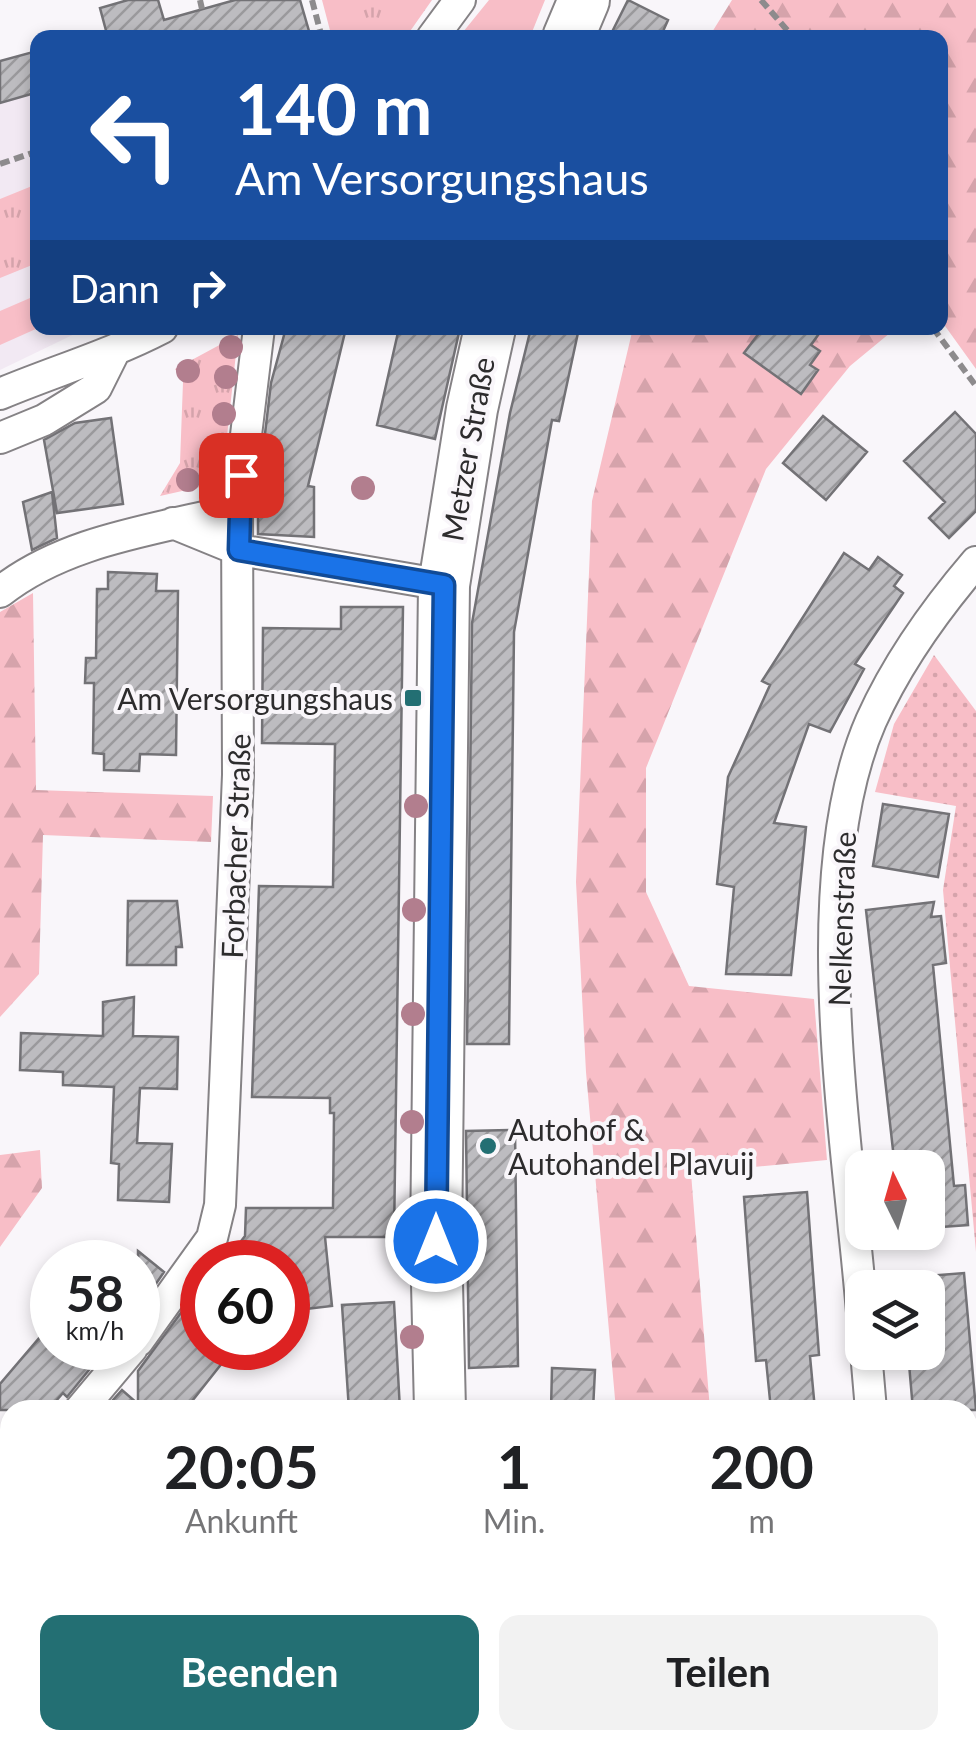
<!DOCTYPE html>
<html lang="de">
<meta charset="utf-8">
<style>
:root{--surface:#fff;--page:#f2f2f2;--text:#202124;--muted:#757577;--accent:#236f73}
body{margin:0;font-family:Lato,sans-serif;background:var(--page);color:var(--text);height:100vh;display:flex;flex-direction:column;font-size:38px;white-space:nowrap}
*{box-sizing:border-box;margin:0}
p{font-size:32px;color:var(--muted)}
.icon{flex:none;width:55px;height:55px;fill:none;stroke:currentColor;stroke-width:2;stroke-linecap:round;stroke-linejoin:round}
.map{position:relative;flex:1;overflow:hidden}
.drawer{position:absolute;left:0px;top:1400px;width:978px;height:350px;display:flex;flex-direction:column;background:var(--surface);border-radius:30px 30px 0 0;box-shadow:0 5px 15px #0003}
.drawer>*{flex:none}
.top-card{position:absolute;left:30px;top:30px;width:918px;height:305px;border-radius:20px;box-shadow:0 5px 15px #0003;background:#1a4fa0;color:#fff;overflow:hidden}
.needle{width:65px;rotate:355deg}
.controls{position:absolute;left:845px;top:1150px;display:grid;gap:20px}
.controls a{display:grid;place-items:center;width:100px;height:100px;border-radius:20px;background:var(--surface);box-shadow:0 5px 15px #0003;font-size:50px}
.speed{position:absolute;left:30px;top:1240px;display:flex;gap:20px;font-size:50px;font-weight:700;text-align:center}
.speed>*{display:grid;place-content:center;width:130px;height:130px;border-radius:50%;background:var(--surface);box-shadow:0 5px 15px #0003;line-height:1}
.speed small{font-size:25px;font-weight:400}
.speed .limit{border:15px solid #d22;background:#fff;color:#111}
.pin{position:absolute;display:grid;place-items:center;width:85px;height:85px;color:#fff;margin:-42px;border-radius:20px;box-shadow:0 5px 15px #0006}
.me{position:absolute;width:110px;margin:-55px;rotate:0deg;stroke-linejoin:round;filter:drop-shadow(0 0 8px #0008)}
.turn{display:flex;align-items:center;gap:35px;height:210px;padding:0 40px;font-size:45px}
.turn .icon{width:130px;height:130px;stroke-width:2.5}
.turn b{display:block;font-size:70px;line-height:85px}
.then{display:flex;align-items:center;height:95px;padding:0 40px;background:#0003;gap:20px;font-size:38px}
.eta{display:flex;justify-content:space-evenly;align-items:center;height:170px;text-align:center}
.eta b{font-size:60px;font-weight:700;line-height:70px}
.primary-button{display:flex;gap:20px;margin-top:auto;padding:20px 40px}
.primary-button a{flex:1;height:115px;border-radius:20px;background:var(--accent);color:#fff;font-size:40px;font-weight:700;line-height:115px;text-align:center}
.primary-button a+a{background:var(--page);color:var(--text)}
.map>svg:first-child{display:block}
.built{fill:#f2e9f3}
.grass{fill:#f8bec7}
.forest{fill:url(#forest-firs)}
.park{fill:url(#park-tufts)}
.garden{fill:url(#garden-dots)}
.building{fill:url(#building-hatch);stroke:#737276;stroke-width:2.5}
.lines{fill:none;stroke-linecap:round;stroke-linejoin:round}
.street-casing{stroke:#858285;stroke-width:34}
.primary-casing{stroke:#858285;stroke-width:54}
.path{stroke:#8d8b8d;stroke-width:6;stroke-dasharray:10 5;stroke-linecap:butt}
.street{stroke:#fff;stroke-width:30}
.primary{stroke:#fff;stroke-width:50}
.tree{fill:#b27e8e}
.route-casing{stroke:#114b97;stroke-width:25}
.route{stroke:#1a73e8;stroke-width:18}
.poi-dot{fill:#236f73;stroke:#f9f6fa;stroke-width:4}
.labels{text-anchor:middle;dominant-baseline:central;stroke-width:8;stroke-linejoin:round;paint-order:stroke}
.street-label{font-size:30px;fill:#2d2c2d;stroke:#f9f6fa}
.poi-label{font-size:30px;fill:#2d2c2d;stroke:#f9f6fa;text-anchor:end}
</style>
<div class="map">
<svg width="976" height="1750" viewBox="0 0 976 1750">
<defs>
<pattern id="forest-firs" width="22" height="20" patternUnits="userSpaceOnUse" patternTransform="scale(2.5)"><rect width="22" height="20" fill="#f8bec7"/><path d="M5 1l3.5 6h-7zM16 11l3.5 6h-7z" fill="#d5a3ab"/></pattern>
<pattern id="park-tufts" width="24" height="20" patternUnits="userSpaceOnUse" patternTransform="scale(2.5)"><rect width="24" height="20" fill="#f8bec7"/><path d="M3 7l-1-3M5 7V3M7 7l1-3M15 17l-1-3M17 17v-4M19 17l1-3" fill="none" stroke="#d5a3ab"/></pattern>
<pattern id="garden-dots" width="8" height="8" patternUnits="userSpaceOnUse" patternTransform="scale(2.5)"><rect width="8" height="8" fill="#f8bec7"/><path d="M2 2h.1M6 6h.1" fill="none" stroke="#d5a3ab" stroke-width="1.8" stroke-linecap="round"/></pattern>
<pattern id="building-hatch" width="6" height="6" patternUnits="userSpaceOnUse" patternTransform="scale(2.5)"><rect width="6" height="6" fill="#bdbcc0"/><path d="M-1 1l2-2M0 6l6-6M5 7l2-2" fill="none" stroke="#9a999c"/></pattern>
</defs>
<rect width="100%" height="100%" fill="#f9f6fa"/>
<path class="built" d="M 33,52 L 38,68 L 38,328 L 87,328 L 0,370 L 0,61 Z
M 213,1740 L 431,1740 L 432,1750 L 219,1750 Z"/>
<path class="grass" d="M 489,0 L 545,0 L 530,37 L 459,37 Z
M 37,295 L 38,328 L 0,345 L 0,311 Z"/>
<path class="forest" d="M 732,0 L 976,0 L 976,369 L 940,319 L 940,38 L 709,37 Z
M 633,328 L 896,328 L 850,366 L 766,469 L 646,768 L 646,892 L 689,986 L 814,999 L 827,1160 L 691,1173 L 710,1410 L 616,1410 L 586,1072 L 576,882 L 592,501 Z
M 33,593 L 36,790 L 213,796 L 211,842 L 43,835 L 39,974 L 0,1017 L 0,612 Z
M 40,1150 L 42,1188 L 0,1247 L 0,1155 Z
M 615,1740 L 751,1740 L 753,1750 L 616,1750 Z"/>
<path class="park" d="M 322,0 L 432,0 L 406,37 L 332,38 Z
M 37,184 L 37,263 L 0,278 L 0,199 Z
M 238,335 L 222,482 L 160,496 L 180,463 L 183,382 L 175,369 Z"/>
<path class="garden" d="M 934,655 L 976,711 L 976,1252 L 943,890 L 956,806 L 875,792 L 894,724 Z
M 976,1477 L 976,1527 L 968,1527 L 968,1478 Z"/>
<path class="building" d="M 128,0 L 158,0 L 164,20 L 235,0 L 300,0 L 311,38 L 108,38 L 100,8 Z
M 628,0 L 668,20 L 660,38 L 609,38 Z
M 33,52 L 38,92 L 0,103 L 0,61 Z
M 286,328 L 346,328 L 308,486 L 314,487 L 314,537 L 258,534 L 258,493 L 271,383 Z
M 399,328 L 460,328 L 435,439 L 377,425 Z
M 531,328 L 579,328 L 559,421 L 552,420 L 514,632 L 509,1044 L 467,1044 L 472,623 L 510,413 Z
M 763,328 L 823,328 L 811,345 L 820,351 L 810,365 L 818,370 L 801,394 L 744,353 Z
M 955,412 L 976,434 L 976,511 L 949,538 L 929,518 L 945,502 L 904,461 Z
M 823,416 L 867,452 L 826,500 L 783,463 Z
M 111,418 L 123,504 L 57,513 L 44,440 L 75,423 Z
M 52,492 L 57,538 L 32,550 L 23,502 Z
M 844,553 L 869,570 L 878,557 L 902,575 L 894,586 L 903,593 L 855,664 L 864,669 L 830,732 L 809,724 L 774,823 L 806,827 L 791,975 L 726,974 L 734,887 L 717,884 L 728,777 L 770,685 L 762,681 Z
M 108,572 L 157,574 L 156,591 L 178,591 L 176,755 L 140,754 L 139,771 L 104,770 L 104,754 L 93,753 L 94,683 L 85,683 L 86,658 L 96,658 L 97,589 L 108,589 Z
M 341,607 L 403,607 L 394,1237 L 325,1237 L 332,1306 L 288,1311 L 288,1262 L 225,1262 L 245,1236 L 246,1208 L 333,1208 L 334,1113 L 330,1113 L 330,1098 L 252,1097 L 259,886 L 333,887 L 335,744 L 262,743 L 263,628 L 341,629 Z
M 883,804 L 949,814 L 938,877 L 873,866 Z
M 128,901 L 177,901 L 182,947 L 176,947 L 176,965 L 127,965 Z
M 934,902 L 931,917 L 941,916 L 946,963 L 933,965 L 954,1186 L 965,1185 L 968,1225 L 928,1228 L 928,1156 L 894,1159 L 866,910 Z
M 134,997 L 133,1036 L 178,1037 L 177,1089 L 140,1088 L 137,1143 L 172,1144 L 169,1202 L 118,1200 L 119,1164 L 111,1163 L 114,1087 L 63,1085 L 63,1072 L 20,1070 L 21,1033 L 103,1036 L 103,1002 Z
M 515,1130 L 518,1366 L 469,1368 L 466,1131 Z
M 807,1192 L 819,1355 L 810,1356 L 815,1410 L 771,1410 L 766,1360 L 756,1361 L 744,1197 Z
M 138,1251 L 164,1272 L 138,1310 Z
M 964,1273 L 976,1410 L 913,1410 L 908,1352 L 928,1352 L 928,1276 Z
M 194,1295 L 202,1302 L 202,1348 L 234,1348 L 185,1410 L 104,1410 L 122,1390 L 138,1404 L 138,1371 Z
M 394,1302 L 400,1410 L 349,1410 L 342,1305 Z
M 52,1323 L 52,1348 L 73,1348 L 93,1365 L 67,1397 L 63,1393 L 48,1410 L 0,1410 L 0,1384 Z
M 552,1368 L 595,1370 L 593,1410 L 551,1410 Z"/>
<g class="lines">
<g class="street-casing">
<path id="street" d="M 432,38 L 460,0
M 0,394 C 55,371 110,355 162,328
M 0,438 L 44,420 L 96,388 L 113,354
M 173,523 L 239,550 L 444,585
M 0,592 C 67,539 157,530 237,509
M 862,1312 C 848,1142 802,878 871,721 C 897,663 934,611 976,562
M 138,1341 L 212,1238 L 220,1205 L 238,775 L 237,509 L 259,328
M 866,1352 L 871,1410
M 80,1410 L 132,1348
M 0,1501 L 10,1491
M 905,1740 L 906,1750"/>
</g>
<g class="primary-casing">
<path id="primary" d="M 568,38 L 584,0
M 440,1410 L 436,1241 L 444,585 L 472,409 L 490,328
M 472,1740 L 473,1750"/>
</g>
<path class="path" d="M 200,0 L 202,9
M 312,0 L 322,38
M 761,0 L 794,38
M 0,164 L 38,151
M 933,328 L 976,386"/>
<use href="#street" class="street"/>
<use href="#primary" class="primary"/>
</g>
<g class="tree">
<circle cx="231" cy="347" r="12"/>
<circle cx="188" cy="371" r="12"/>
<circle cx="226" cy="377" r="12"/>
<circle cx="224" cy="414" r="12"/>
<circle cx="221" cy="445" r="12"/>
<circle cx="219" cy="474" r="12"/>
<circle cx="188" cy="480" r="12"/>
<circle cx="363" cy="488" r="12"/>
<circle cx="416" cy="806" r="12"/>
<circle cx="414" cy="910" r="12"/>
<circle cx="413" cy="1014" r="12"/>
<circle cx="412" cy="1122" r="12"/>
<circle cx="412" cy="1337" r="12"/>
</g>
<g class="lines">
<g class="route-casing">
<path id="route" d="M 241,475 L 239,550 L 444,585 L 436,1241"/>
</g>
<use href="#route" class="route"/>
</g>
<g class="poi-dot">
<rect x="403" y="688" width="20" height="20" rx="5"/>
<circle cx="488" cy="1146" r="10"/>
</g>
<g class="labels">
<g class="street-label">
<text transform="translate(467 449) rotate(-80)">Metzer Straße</text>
<text transform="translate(235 846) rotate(-88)">Forbacher Straße</text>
<text transform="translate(841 919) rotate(-88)">Nelkenstraße</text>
</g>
<g class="poi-label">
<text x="393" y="698">Am Versorgungshaus</text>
<text x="508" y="1129" text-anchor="start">Autohof &amp;<tspan x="508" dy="34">Autohandel Plavuij</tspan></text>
</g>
</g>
</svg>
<div class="controls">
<a><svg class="needle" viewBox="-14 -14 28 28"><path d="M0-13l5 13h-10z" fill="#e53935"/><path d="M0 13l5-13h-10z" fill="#757577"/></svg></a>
<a><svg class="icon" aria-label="layers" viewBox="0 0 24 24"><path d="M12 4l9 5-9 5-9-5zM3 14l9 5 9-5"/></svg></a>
</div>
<div class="speed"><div>58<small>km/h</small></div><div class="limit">60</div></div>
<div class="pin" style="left:241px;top:475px;background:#d93025"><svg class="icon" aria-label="arrive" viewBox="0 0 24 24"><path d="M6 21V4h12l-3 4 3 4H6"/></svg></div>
<svg class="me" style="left:436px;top:1241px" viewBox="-20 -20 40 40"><circle r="17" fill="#1a73e8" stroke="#fff" stroke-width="3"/><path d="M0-11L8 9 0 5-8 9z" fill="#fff"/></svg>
<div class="top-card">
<div class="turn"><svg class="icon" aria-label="left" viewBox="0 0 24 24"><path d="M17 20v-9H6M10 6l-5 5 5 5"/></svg><div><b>140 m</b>Am Versorgungshaus</div></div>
<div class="then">Dann<svg class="icon" aria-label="right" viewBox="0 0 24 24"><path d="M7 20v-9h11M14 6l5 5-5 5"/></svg></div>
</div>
<section class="drawer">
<div class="eta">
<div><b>20:05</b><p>Ankunft</p></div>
<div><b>1</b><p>Min.</p></div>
<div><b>200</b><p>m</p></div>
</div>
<div class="primary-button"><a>Beenden</a><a>Teilen</a></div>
</section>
</div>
